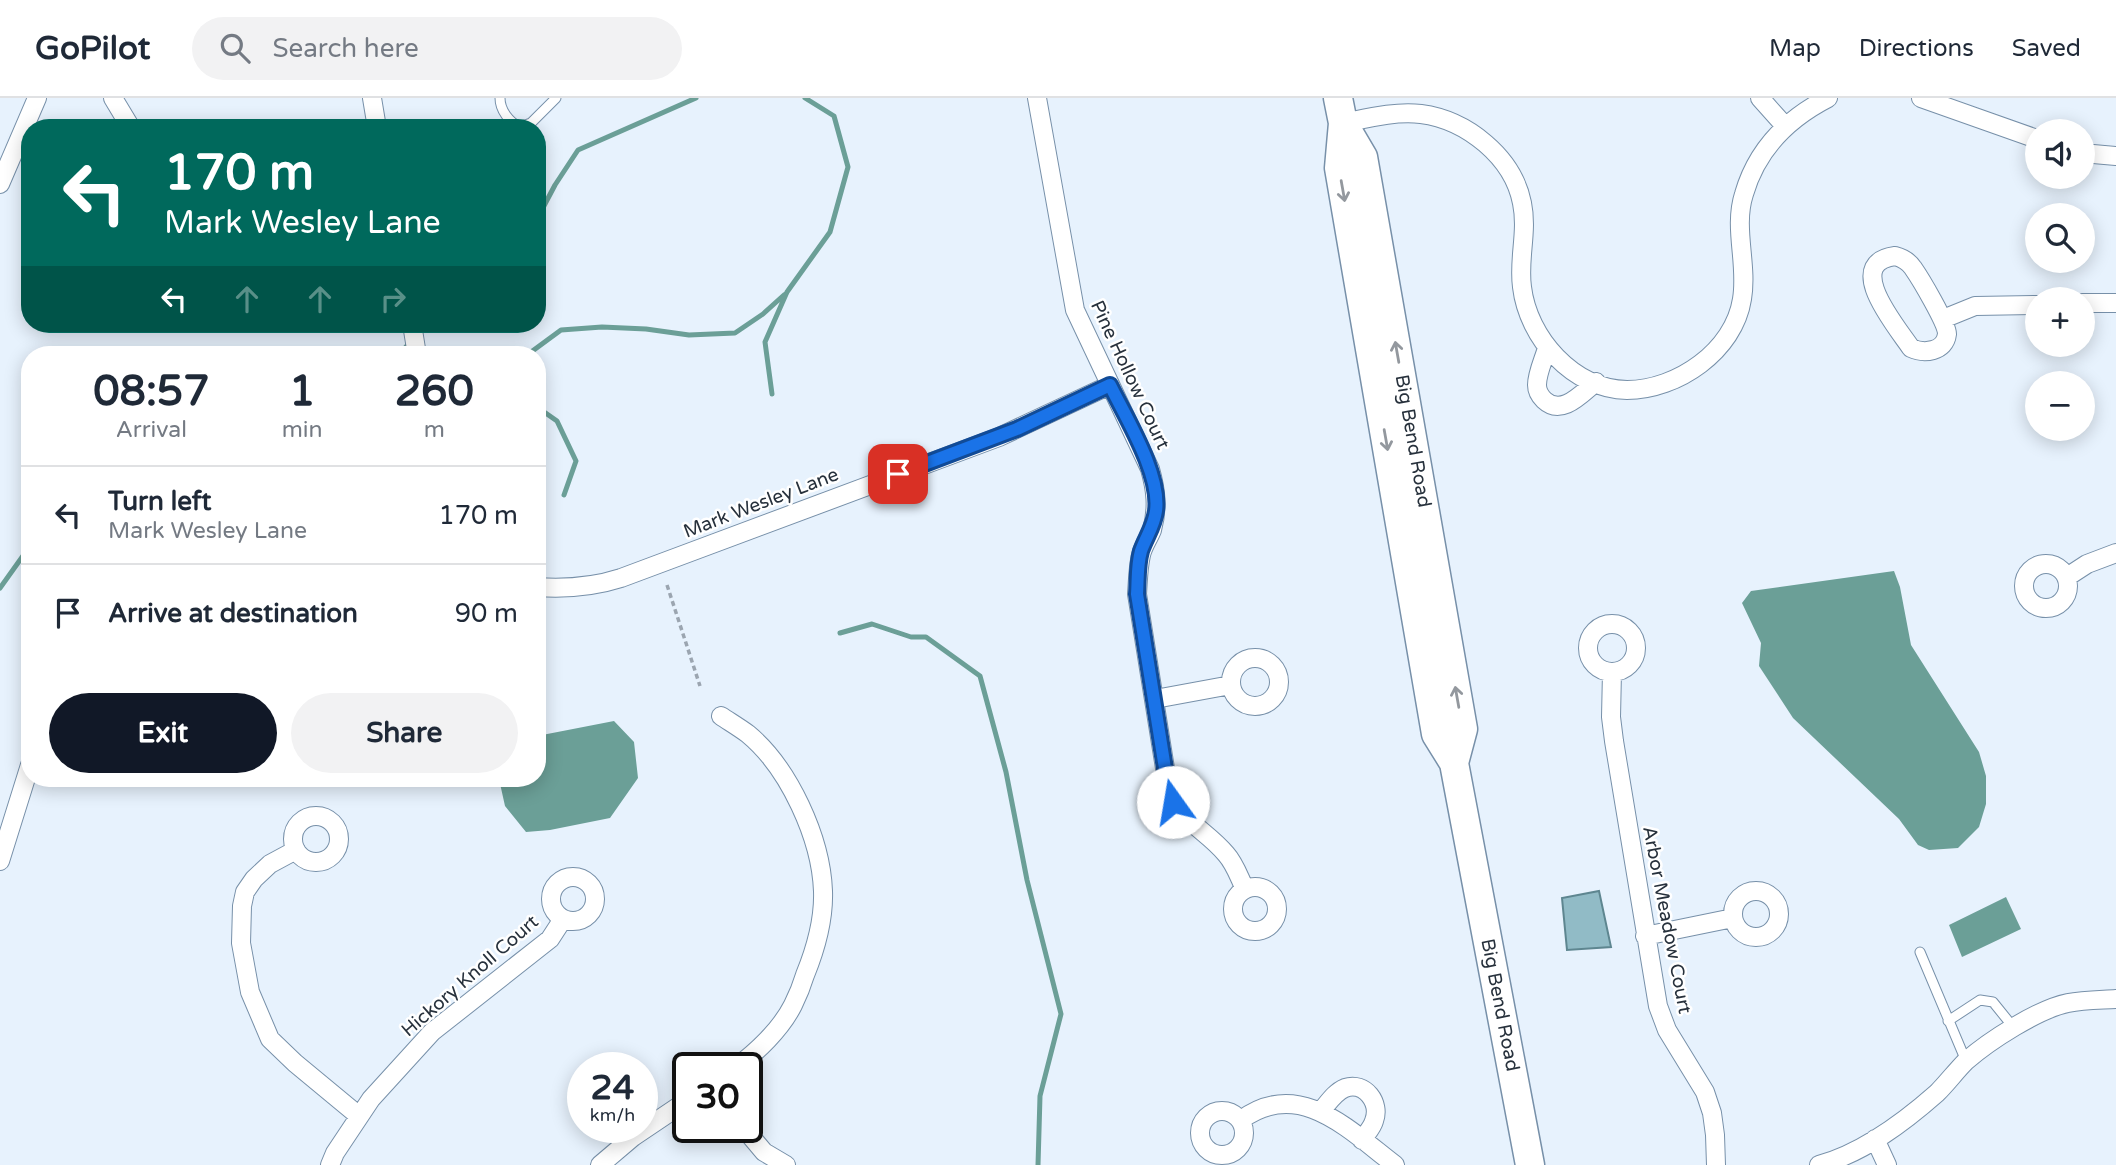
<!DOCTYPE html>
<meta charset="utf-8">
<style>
:root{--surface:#fff;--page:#f2f2f3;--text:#1f2937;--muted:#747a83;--line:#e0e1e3;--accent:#111827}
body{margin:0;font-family:"Varela Round",sans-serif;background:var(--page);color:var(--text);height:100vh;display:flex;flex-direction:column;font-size:26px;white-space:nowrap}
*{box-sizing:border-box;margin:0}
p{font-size:23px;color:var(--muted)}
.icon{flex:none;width:38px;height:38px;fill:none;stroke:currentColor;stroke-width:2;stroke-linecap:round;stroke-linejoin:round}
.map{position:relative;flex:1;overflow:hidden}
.panel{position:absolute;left:21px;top:248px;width:525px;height:441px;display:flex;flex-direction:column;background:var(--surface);border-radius:28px;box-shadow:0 4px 18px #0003}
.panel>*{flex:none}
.top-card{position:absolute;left:21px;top:21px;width:525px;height:214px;border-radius:28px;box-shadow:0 4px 18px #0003;background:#00695c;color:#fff;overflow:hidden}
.buttons{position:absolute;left:2025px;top:21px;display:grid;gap:14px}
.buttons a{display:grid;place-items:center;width:70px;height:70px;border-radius:50%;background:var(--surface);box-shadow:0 4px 18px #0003;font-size:35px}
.speed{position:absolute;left:567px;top:954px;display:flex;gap:14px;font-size:35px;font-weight:700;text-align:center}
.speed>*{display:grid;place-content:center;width:91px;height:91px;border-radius:50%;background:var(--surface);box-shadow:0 4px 18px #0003;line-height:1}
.speed small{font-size:18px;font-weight:400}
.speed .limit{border:4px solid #111;border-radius:10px;background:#fff;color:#111}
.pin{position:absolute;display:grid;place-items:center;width:60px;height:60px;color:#fff;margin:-30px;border-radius:14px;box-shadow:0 4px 10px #0006}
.me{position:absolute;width:77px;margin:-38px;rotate:347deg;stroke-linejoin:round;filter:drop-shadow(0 0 5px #0008)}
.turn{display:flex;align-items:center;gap:24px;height:147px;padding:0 28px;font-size:32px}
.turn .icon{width:91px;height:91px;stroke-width:2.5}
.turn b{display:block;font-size:49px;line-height:60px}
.lanes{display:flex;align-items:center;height:66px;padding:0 28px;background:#0003;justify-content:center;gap:35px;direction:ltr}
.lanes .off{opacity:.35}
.eta{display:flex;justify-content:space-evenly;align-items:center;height:119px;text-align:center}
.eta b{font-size:42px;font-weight:700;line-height:49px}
.button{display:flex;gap:14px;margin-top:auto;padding:14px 28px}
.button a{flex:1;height:80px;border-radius:42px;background:var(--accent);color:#fff;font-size:28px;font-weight:700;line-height:80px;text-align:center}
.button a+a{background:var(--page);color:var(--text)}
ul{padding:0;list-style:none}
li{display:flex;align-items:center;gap:21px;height:98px;padding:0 28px;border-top:2px solid var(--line)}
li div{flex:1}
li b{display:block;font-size:26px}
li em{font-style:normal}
header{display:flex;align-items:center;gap:42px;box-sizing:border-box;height:98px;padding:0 35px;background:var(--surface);border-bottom:2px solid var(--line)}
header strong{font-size:33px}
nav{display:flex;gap:38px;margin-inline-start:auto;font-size:24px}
.search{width:490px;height:63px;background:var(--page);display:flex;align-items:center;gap:18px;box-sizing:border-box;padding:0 24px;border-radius:38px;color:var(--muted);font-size:26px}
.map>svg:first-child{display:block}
.water{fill:#6b9f97}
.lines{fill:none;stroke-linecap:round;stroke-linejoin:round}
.stream{stroke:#6b9f97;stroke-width:5}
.building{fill:#91bbc6;stroke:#5e8690;stroke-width:2}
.service-casing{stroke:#7790a9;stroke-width:11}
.minor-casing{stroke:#7790a9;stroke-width:20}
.primary-casing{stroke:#7790a9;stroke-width:31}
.path{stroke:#9ba5b0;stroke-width:3.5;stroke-dasharray:5 3.5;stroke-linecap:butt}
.service{stroke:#fff;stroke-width:9}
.minor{stroke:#fff;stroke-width:18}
.primary{stroke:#fff;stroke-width:28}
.oneway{stroke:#93989e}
.route-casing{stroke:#114b97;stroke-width:18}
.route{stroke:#1a73e8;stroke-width:12}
.labels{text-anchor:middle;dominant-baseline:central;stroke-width:5;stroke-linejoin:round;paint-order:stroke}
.street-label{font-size:19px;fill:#27313c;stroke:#fff}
</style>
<header>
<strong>GoPilot</strong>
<div class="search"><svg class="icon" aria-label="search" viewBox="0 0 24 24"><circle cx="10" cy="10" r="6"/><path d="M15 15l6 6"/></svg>Search here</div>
<nav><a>Map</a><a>Directions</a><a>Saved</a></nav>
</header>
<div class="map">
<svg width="2116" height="1067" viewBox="0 0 2116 1067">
<rect width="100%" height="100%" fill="#e7f2fd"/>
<path class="water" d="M 1894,473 L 1900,489 L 1911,547 L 1979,654 L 1986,678 L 1986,706 L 1979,729 L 1958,750 L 1929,752 L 1918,747 L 1899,721 L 1793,620 L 1759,568 L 1761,545 L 1742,505 L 1751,493 Z
M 614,623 L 634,644 L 638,680 L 610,720 L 550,732 L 526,734 L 505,708 L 499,681 L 537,681 L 537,638 Z
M 2006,799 L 2021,831 L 1962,859 L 1949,827 Z"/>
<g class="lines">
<path class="stream" d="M 537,121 L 555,87 L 578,52 L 696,0
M 417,236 L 426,226
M 156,257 L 171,252 L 207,257
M 399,257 L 410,244
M 527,257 L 561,232 L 602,229 L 646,231 L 689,237 L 735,235 L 763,216 L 784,197
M 772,296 L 765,244 L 787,194 L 830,134 L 848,69 L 834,18 L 805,0
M 537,309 L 557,323 L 576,363 L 564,397
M 0,490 L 30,448
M 840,535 L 872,526 L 911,539 L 926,539 L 980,578 L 1006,674 L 1027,782 L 1061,916 L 1040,998 L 1038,1067"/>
</g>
<path class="building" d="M 1599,793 L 1611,849 L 1567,852 L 1562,800 Z"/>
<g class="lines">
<g class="service-casing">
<path id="service" d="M 500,0 C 500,12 509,24 520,29 L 531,25 L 556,0
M 1920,854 L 1966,963
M 1948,923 L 1980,902 L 1993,904 L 2014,930"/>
</g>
<g class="minor-casing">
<path id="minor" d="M 113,0 L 131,30
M 372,0 L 377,30
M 1037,0 L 1075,212 L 1150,371 C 1156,392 1158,410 1152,432 C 1149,440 1143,448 1141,457 C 1138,470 1138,483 1137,496 L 1168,689 C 1179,723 1205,731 1226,756 C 1235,766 1239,779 1245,791
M 1760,0 L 1785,28
M 1921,0 L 2037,41
M 1343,25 C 1368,20 1395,13 1421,16 C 1467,22 1513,59 1522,105 C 1528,134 1518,161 1522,189 C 1528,240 1573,291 1627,292 C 1677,292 1734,253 1742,201 C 1748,166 1733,130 1744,96 C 1757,51 1787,21 1828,0
M 2082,55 L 2116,58
M 0,86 L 37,0
M 1895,158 C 1903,160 1909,164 1913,170 C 1920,180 1947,225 1947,236 C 1945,254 1924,256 1911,250 C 1897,229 1842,165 1895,158 Z
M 2082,205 L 2116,205
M 1943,221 L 1975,208 L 2037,207
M 412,226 L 417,257
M 1547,250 C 1544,261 1537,275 1537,287 C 1537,293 1540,298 1544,302 C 1562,319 1582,295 1596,284
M2024 488a22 22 0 1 1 44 0a22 22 0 1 1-44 0Z
M 2067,479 L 2087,466 L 2116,455
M 537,489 C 566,491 593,489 621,480 L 999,339 L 1110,287
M1588 550a24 24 0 1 1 48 0a24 24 0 1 1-48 0Z
M1231 584a24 24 0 1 1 48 0a24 24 0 1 1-48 0Z
M 1612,574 L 1611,619 L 1614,643 L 1658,908 L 1667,932 L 1705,994 L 1712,1015 L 1715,1037 L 1716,1067
M 1155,601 L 1231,587
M 721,618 C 730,624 740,630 748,636 C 789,670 821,740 823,793 C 824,821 816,850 805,877 C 802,887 798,897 793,907 C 781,931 757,954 735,970
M293 741a23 23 0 1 1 46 0a23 23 0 1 1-46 0Z
M 296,752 L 270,766 L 254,781 L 245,794 L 242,808 L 241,845 L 250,894 L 270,941 L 295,965 L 359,1018
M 0,763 L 30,667
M551 801a22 22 0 1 1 44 0a22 22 0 1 1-44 0Z
M1233 811a22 22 0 1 1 44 0a22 22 0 1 1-44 0Z
M1733 816a23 23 0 1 1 46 0a23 23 0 1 1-46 0Z
M 1645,838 L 1733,820
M1200 1035a22 22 0 1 1 44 0a22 22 0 1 1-44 0Z
M 1321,1013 C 1328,1005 1335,994 1345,990 C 1365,983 1381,1005 1374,1023 C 1372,1030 1366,1036 1362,1042
M 1241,1022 C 1299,979 1349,1032 1395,1067
M 743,1029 L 764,1054 L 786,1067
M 1875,1041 L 1887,1067
M 330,1067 L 335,1055 L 371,1001 L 432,934 L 550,841 L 563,821
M 600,1067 L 633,1039 L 688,1002
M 1819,1067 C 1863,1055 1903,1025 1937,995 C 1947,985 1956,973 1966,963 C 1989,943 2038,911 2068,905 C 2083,902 2100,902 2116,901"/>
</g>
<g class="primary-casing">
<path id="primary" d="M 1338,0 L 1343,25 L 1339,70 L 1436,636 L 1454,665 L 1530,1067
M 1343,25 L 1363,59 L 1463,631 L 1454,665"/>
</g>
<path class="path" d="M 667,487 L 700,588"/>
<use href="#service" class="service"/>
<use href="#minor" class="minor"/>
<use href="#primary" class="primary"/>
</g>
<defs><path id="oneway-shaft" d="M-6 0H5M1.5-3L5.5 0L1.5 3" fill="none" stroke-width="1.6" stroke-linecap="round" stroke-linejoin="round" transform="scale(1.75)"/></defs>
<g class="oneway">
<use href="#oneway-shaft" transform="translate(1343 93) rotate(80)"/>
<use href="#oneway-shaft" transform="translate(1397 254) rotate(-100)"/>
<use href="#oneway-shaft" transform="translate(1386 342) rotate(80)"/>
<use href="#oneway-shaft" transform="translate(1457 599) rotate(-100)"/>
</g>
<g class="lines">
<g class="route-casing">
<path id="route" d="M 898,376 L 1017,331 L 1110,287 C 1126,320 1161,376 1156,413 C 1154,428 1146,439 1141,453 C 1137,467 1138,482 1137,496 L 1168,689 L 1173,704"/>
</g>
<use href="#route" class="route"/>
</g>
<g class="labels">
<g class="street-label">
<text transform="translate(1130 277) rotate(65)">Pine Hollow Court</text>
<text transform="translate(1413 343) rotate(80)">Big Bend Road</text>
<text transform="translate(761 405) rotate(-21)">Mark Wesley Lane</text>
<text transform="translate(1667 822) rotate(79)">Arbor Meadow Court</text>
<text transform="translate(470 878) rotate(-41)">Hickory Knoll Court</text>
<text transform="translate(1500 907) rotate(79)">Big Bend Road</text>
</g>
</g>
</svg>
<div class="buttons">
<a><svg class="icon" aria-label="sound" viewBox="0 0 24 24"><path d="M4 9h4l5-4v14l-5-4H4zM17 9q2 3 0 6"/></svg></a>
<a><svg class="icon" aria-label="search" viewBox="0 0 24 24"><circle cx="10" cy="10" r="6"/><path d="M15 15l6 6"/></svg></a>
<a>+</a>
<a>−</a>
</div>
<div class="speed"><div>24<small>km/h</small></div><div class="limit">30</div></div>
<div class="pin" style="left:898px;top:376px;background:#d93025"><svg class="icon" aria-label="arrive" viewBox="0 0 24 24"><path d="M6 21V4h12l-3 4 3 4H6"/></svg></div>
<svg class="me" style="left:1173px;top:704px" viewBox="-20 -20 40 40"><circle r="19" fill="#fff"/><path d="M0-13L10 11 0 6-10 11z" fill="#1a73e8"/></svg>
<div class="top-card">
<div class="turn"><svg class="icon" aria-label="left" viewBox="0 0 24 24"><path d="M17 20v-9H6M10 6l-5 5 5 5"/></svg><div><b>170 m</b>Mark Wesley Lane</div></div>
<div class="lanes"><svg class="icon" aria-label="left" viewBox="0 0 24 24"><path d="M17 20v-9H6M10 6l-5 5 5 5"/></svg><svg class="icon off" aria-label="ahead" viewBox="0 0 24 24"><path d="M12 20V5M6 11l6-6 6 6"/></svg><svg class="icon off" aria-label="ahead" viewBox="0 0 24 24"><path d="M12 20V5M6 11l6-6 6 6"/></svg><svg class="icon off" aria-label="right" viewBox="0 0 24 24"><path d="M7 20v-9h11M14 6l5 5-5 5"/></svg></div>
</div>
<section class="panel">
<div class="eta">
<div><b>08:57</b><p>Arrival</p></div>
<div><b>1</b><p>min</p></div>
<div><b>260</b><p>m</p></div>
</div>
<ul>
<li><svg class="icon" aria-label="left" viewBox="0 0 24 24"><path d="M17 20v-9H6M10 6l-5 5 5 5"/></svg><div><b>Turn left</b><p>Mark Wesley Lane</p></div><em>170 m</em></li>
<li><svg class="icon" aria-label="arrive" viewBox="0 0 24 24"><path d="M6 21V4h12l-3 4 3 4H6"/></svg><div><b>Arrive at destination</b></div><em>90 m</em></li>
</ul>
<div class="button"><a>Exit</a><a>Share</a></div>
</section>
</div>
